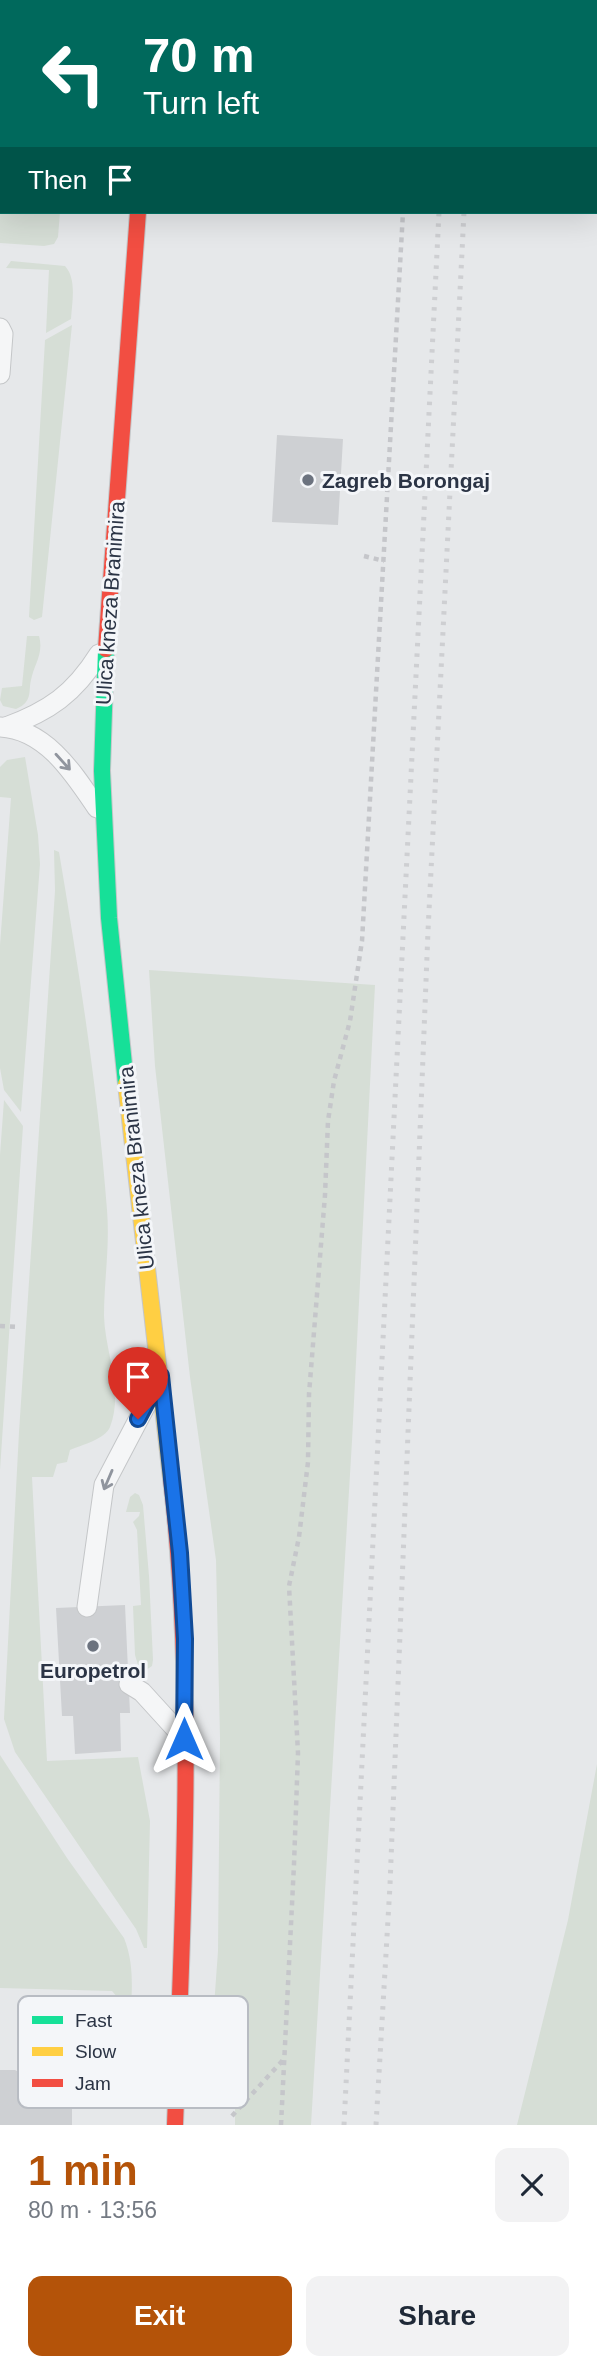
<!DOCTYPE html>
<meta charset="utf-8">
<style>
:root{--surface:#fff;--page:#f2f2f3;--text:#1f2937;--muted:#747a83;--accent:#b45309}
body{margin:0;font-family:Arial,sans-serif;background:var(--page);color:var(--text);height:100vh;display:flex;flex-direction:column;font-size:26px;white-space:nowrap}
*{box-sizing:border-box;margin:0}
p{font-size:23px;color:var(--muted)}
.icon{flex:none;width:38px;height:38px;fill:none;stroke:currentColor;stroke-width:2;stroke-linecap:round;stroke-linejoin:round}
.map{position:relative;height:2125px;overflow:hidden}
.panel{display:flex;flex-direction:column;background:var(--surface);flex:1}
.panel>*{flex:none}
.guide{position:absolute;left:0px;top:0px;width:598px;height:214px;box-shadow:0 7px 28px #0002;background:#00695c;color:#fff;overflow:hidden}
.pin{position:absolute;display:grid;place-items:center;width:60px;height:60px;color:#fff;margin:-72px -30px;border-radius:50% 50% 50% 0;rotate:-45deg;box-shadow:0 0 7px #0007}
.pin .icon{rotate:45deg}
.me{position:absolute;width:77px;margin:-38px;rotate:0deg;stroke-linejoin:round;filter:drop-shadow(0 0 5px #0008)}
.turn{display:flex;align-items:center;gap:24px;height:147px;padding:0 28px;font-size:32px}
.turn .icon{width:91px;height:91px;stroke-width:2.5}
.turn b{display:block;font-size:49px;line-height:60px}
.then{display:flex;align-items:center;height:66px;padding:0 28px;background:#0003;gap:14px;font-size:26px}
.round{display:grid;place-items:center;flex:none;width:74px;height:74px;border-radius:14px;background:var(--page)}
.headline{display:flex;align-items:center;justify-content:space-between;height:119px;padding:0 28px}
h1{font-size:42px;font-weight:600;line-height:52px;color:var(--accent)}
.action{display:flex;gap:14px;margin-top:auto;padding:14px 28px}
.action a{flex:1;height:80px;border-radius:14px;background:var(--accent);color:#fff;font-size:28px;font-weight:600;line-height:80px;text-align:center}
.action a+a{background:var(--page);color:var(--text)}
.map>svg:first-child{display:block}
.green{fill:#d6ded6}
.building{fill:#ced0d3}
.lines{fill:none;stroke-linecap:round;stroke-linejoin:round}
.lane-casing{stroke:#c4c6c8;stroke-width:21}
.fast-casing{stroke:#c4c6c8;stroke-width:18}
.slow-casing{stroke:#c4c6c8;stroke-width:18}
.jam-casing{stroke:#c4c6c8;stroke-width:18}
.path{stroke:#c5c6ca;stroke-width:4.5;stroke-dasharray:5 5;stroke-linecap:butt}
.lane{stroke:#f5f6f7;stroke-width:19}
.fast{stroke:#16e098;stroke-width:16}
.slow{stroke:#ffcf43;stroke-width:16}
.jam{stroke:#f24e42;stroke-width:16}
.rail{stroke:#cecfd2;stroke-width:5;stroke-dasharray:3.5 7;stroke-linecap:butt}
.oneway{stroke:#90959e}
.route-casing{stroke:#114b97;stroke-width:18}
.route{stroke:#1a73e8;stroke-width:12}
.poi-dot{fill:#6c737f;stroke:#f4f6f9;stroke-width:2.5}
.labels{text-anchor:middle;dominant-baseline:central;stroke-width:6;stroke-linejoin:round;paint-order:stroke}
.poi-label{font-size:21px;font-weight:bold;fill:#2b3445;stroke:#f4f6f9;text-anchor:start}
.street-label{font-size:21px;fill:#2b3445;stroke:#f4f6f9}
.key{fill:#f4f6f9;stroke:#b8bcc3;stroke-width:2}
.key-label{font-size:19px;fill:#2b3445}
</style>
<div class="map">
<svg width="597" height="2125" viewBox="0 0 597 2125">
<rect width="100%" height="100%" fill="#e6e8ea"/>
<path class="green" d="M 184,0 L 421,0 L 421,2 L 184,2 Z
M 0,178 L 2,178 L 2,212 L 60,212 L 58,237 L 54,244 L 44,246 L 0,243 Z
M 11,261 L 65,266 C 77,279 72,302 71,319 L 46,333 L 49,270 L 6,268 Z
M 72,325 L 42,617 L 34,620 L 29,617 L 45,340 Z
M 27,636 L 39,636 C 44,654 34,664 31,680 C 29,687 31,696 26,702 C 24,705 20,707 16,709 L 3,706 L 0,700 L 2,688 L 22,686 Z
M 25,757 L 38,835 L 40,864 L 21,1112 L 4,1090 L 0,1068 L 0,945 L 11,798 L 0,797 L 0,767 L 7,760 Z
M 54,850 L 59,852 C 79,971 98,1090 107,1210 C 110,1246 104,1281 104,1316 C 105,1352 124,1391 110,1427 C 105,1439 82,1445 70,1450 L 67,1462 L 57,1464 L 53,1477 L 32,1477 L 47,1761 L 138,1757 L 150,1821 L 147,1948 L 144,1948 L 136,1929 L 15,1752 L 4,1719 L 19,1432 L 55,891 Z
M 149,970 L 375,985 L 352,1441 L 311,2125 L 235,2125 L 235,2097 L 210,2062 L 218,1951 L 220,1738 L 216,1560 L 190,1377 L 155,1066 Z
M 4,1100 L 23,1126 L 0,1470 L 0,1155 Z
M 135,1493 L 139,1495 L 143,1505 L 149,1576 L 153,1660 L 152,1666 L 146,1670 L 144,1665 L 138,1665 L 135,1655 L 133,1606 L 141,1605 L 137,1530 L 133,1522 L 139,1516 L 140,1512 L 126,1512 L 130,1497 Z
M 0,1755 L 67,1858 L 124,1938 C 134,1963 132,1987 131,2013 L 112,1991 L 0,1988 Z
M 597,1764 L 597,2125 L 517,2125 L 568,1920 Z"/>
<path class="building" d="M 277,435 L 343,439 L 338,525 L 272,522 Z
M 125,1605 L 130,1713 L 120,1713 L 121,1751 L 75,1754 L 73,1716 L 62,1716 L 56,1608 Z
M 0,2070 L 15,2070 L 72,2100 L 72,2125 L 0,2125 Z"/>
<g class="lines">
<g class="lane-casing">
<path id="lane" d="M 0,328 L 3,334 L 0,374
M 0,727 C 46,729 74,774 97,808
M 6,727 C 49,711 74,694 99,654
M 87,1607 L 104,1485 L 156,1386
M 129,1684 L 142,1692 L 183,1737"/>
</g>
<g class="fast-casing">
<path id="fast" d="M 0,139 L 2,139
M 106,649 L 102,771 L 109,918 L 126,1084"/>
</g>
<g class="slow-casing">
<path id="slow" d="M 155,0 L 155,2
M 126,1084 L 171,1478"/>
</g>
<g class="jam-casing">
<path id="jam" d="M 0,76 L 2,76
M 106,649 L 138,212
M 171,1478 C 196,1693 183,1910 175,2125"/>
</g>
<path class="path" d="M 72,0 L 75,2
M 391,2 L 392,0
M 364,556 L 384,561
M 0,1326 L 19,1327
M 232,2116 L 283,2060
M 281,2125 L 294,1864 L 298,1753 L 289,1586 L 299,1537 L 308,1462 L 309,1394 L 325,1195 L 328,1121 L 334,1081 L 350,1021 L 362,941 L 403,212"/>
<use href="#lane" class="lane"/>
<use href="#fast" class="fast"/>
<use href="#slow" class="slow"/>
<use href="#jam" class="jam"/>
<path class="rail" d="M 453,2 L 453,0
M 476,2 L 476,0
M 344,2125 L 439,212
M 376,2125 L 390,1885 L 428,931 L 464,212"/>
</g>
<defs><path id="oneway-shaft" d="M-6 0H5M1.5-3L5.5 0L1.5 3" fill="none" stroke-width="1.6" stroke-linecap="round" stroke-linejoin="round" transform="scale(1.75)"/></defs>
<g class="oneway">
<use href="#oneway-shaft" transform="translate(63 762) rotate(48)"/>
<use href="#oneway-shaft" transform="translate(108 1480) rotate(113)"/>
</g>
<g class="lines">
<g class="route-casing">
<path id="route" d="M 138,1419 L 161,1376 L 180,1553 L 185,1639 L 184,1739"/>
</g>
<use href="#route" class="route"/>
</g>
<g class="poi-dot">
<circle cx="308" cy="480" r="7"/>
<circle cx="93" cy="1646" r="7"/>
</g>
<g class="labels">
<g class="poi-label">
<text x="322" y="480">Zagreb Borongaj</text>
<text x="93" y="1670" text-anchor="middle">Europetrol</text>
</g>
<g class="street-label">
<text transform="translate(110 603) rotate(-86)">Ulica kneza Branimira</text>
<text transform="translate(136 1168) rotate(-96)">Ulica kneza Branimira</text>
</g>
</g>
<rect x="18" y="1996" width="230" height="112" rx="10" class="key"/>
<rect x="32" y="2016" width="31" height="8" fill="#16e098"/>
<rect x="32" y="2047" width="31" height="9" fill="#ffcf43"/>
<rect x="32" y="2079" width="31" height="8" fill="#f24e42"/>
<g class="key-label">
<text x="75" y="2027">Fast</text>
<text x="75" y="2058">Slow</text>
<text x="75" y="2090">Jam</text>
</g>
</svg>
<div class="pin" style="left:138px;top:1419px;background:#d93025"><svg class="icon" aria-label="arrive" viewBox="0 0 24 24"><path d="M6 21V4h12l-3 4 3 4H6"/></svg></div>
<svg class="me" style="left:184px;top:1739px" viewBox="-20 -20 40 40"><path d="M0-17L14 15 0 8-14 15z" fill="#1a73e8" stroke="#fff" stroke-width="4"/></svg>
<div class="guide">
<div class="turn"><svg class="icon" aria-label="left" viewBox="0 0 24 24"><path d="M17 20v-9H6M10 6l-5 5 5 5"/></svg><div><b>70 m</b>Turn left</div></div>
<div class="then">Then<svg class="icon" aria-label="arrive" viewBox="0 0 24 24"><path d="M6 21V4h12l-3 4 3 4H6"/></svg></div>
</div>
</div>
<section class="panel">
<div class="headline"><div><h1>1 min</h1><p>80 m · 13:56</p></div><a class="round"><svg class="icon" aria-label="close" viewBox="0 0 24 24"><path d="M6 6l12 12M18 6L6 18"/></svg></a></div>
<div class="action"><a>Exit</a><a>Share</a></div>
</section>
